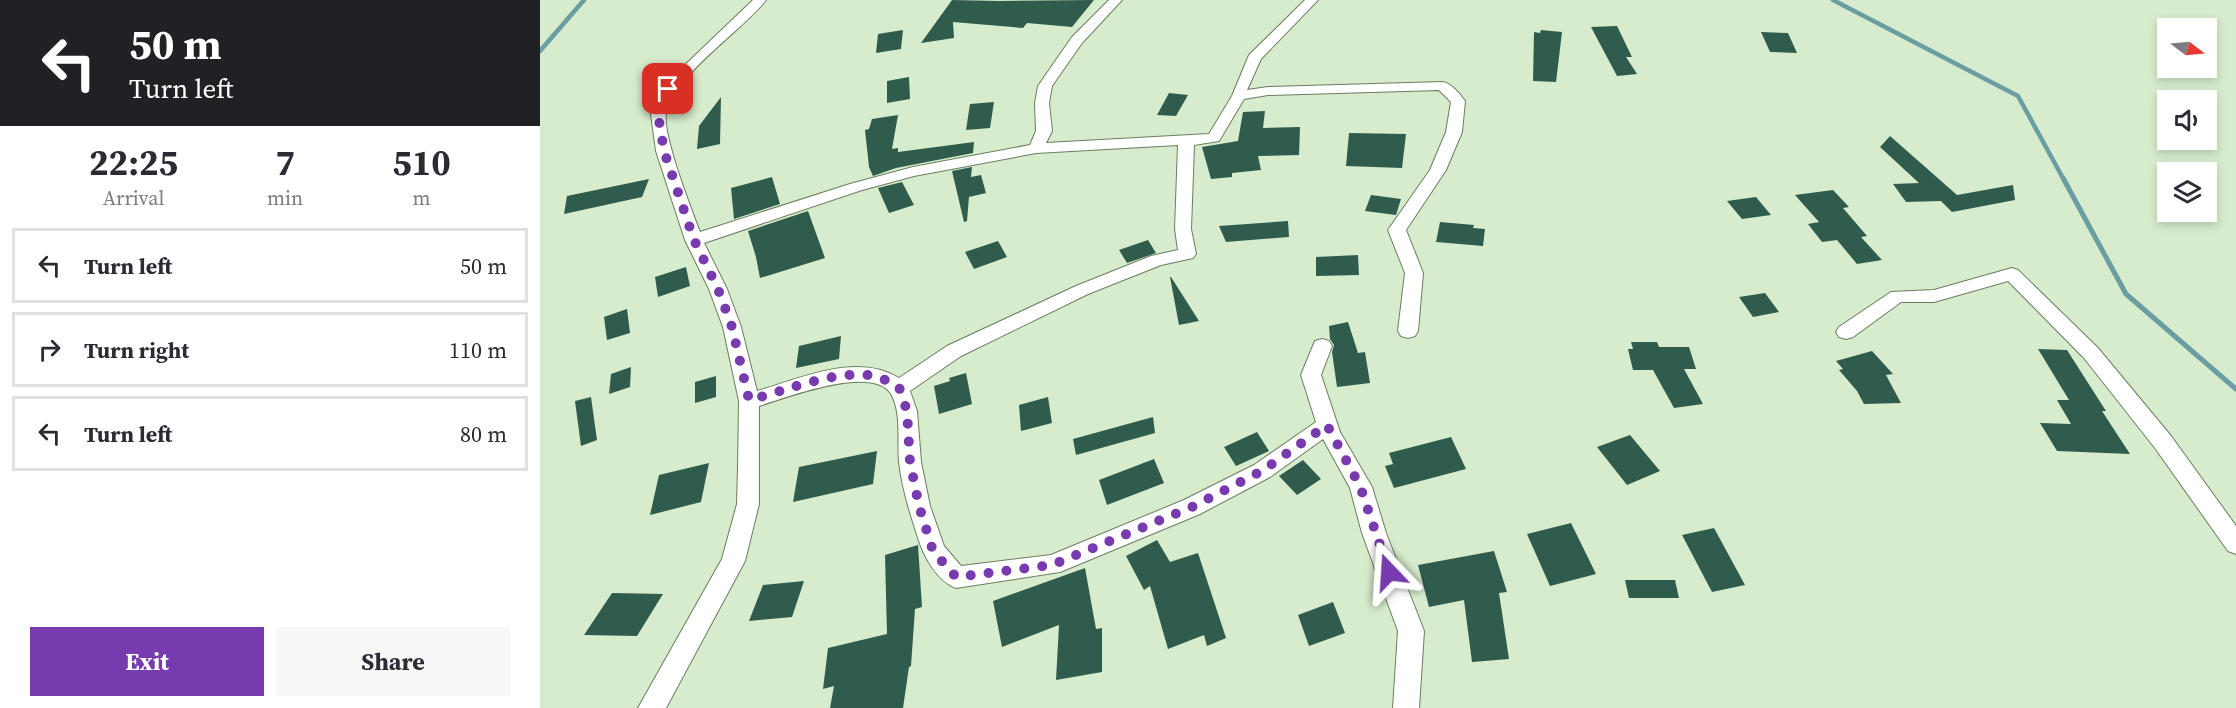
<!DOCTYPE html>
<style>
:root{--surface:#fff;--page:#f7f7f7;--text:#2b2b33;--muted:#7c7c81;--line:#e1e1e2;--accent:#783aaf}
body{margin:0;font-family:"Source Serif 4",serif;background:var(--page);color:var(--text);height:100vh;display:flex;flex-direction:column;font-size:22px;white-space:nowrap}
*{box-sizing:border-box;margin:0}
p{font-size:20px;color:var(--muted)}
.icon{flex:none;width:33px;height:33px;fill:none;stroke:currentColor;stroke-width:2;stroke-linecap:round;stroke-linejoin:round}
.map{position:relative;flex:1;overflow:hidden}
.sheet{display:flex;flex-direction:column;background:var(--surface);width:540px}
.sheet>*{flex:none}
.banner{background:#202124;color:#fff;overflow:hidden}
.needle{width:39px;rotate:106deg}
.controls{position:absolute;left:1617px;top:18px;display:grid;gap:12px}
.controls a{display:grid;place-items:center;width:60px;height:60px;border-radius:0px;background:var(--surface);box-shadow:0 3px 9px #0003;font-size:30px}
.pin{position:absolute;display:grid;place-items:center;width:51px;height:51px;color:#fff;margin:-26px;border-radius:12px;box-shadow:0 3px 9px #0006}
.me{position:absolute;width:66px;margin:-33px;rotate:340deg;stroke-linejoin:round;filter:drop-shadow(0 0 4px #0008)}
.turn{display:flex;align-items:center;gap:21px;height:126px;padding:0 30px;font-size:27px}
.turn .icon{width:78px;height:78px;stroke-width:2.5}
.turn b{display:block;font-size:42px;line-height:51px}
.eta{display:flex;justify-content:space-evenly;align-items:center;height:102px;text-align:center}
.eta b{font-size:36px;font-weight:700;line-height:42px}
.cta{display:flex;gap:12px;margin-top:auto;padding:12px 30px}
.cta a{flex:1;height:69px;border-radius:0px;background:var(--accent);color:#fff;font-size:24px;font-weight:700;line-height:69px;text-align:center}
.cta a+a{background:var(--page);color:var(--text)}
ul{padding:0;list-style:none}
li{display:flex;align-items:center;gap:18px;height:75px;margin:0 12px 9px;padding:0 18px;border:3px solid var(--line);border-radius:0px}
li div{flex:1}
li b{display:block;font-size:22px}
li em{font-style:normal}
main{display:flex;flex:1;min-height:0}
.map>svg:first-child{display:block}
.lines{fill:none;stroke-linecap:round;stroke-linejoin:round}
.stream-far1{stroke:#6a9ea2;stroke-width:4.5}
.stream{stroke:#6a9ea2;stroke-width:5}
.building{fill:#305c4d}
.street-casing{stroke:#6a7d60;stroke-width:2}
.street{fill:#fff;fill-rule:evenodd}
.route{stroke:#783aaf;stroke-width:10;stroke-dasharray:0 18}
</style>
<main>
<section class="sheet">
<div class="banner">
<div class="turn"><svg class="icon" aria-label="left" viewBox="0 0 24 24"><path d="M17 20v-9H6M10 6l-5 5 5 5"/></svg><div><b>50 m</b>Turn left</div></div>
</div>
<div class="eta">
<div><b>22:25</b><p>Arrival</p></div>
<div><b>7</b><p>min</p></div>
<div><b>510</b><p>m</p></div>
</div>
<ul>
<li><svg class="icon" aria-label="left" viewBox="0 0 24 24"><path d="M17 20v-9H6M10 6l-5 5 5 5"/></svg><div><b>Turn left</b></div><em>50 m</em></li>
<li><svg class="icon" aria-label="right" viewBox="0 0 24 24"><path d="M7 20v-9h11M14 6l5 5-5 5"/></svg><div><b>Turn right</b></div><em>110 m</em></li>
<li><svg class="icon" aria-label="left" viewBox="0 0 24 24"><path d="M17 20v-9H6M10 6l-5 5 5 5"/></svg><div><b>Turn left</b></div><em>80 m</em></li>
</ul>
<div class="cta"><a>Exit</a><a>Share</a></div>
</section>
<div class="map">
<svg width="1696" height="708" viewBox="0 0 1696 708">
<rect width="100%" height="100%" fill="#d7eccc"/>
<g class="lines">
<path class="stream-far1" d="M 1293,0 L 1478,96 L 1524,180
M 0,51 L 44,0"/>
<path class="stream" d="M 1523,178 L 1586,294 L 1696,389"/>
</g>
<path class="building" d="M 412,0 L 459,1 L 554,0 L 532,27 L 487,23 L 483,28 L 413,22 L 414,38 L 381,43 Z
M 1077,26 L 1092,57 L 1086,57 L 1097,74 L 1077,76 L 1051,27 Z
M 363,30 L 361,49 L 336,53 L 338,34 Z
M 1001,30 L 1022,32 L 1016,82 L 993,81 L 994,32 L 1000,33 Z
M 1221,32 L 1248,33 L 1257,53 L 1230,52 Z
M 369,77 L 370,99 L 347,103 L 347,81 Z
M 629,93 L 648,95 L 636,116 L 617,115 Z
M 181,97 L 180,144 L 157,149 L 159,126 Z
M 454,102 L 450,128 L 426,130 L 430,104 Z
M 725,111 L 723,128 L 760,127 L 759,155 L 718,156 L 721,170 L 692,173 L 692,177 L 671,179 L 662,147 L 698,141 L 703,112 Z
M 358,115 L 352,149 L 358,148 L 358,152 L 434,142 L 433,153 L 356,168 L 333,176 L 329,167 L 325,130 L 329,129 L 332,119 Z
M 809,133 L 866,134 L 862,168 L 806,166 Z
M 1350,136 L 1417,195 L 1473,185 L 1475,200 L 1412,212 L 1401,201 L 1366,202 L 1353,184 L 1379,183 L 1340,147 Z
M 432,167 L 431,177 L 441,175 L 446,193 L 429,197 L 427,221 L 424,222 L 412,171 Z
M 232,177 L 240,204 L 194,219 L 191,188 Z
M 109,179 L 102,197 L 24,214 L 27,196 Z
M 362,182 L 374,205 L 349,213 L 338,188 Z
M 1293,190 L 1309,207 L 1303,208 L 1327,236 L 1321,237 L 1342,260 L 1317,264 L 1297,240 L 1282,242 L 1268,224 L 1279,222 L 1255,195 Z
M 831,195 L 861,199 L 856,215 L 825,211 Z
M 1216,197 L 1231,215 L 1202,219 L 1187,201 Z
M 268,211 L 285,258 L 220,278 L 216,257 L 208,231 Z
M 748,221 L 749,237 L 686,242 L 679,226 Z
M 900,222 L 934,225 L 933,228 L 945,229 L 943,246 L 896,242 Z
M 608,240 L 616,253 L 587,263 L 579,250 Z
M 458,241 L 467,257 L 434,269 L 425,252 Z
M 818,255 L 819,275 L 776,276 L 776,257 Z
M 146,267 L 150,286 L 118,297 L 115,277 Z
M 630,277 L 631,277 L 659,321 L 639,325 Z
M 1225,293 L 1239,312 L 1213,317 L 1199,297 Z
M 87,309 L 90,333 L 67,340 L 64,317 Z
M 808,322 L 818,353 L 825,352 L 830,383 L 797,387 L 792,352 L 794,345 L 790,339 L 789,326 Z
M 301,336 L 299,359 L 256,368 L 259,346 Z
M 1091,342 L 1117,342 L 1119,347 L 1149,347 L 1156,369 L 1144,369 L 1163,404 L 1134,408 L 1113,370 L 1093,370 L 1088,349 L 1093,349 Z
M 1498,349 L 1527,350 L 1566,411 L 1562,411 L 1590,454 L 1517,451 L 1500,423 L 1531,424 L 1517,400 L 1529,400 Z
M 1332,351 L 1353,374 L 1346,375 L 1361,403 L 1324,404 L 1317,391 L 1299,370 L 1303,369 L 1296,361 Z
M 91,367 L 90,387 L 69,394 L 71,374 Z
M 426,373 L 432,404 L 399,414 L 394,386 L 410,381 L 409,378 Z
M 176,376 L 176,397 L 155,403 L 155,382 Z
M 51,397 L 57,440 L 41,446 L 35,401 Z
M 508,397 L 512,423 L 481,431 L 479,405 Z
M 613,417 L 615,433 L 536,455 L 533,439 Z
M 717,432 L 729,451 L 696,466 L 684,447 Z
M 1090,435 L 1120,471 L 1087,485 L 1057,447 Z
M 911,437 L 926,469 L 854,488 L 845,466 L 853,464 L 849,453 Z
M 337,451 L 333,484 L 253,502 L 259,467 Z
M 614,459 L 624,483 L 567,505 L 559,480 Z
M 763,460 L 781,479 L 757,495 L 739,476 Z
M 169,463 L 161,502 L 110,515 L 119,475 Z
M 1031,523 L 1056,574 L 1010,586 L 987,534 Z
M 1174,528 L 1205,585 L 1172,592 L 1142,535 Z
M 617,540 L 630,562 L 658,553 L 686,638 L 667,646 L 664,635 L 628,649 L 610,586 L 604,590 L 586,556 Z
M 378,545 L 382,607 L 375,609 L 371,666 L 369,667 L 363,708 L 290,708 L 294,686 L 283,689 L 288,648 L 347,634 L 345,555 Z
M 954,551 L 967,592 L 959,593 L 969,659 L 932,662 L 924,600 L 889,607 L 878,565 Z
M 545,568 L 556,629 L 562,628 L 562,672 L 516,680 L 519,625 L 462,647 L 453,601 Z
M 1085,580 L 1135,580 L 1139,598 L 1089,598 Z
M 264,581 L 252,617 L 209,621 L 223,585 Z
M 72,593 L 123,594 L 97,636 L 44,635 Z
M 793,602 L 805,633 L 769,646 L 758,615 Z"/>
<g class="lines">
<g class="street-casing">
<path id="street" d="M 213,0 L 226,0 C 202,31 133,76 126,113 C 122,135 151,208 160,232 L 310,184 L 373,167 L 490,145 L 496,131 L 495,103 L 498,86 L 532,37 L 569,0 L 582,0 L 542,43 L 512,86 L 509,103 L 512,131 L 506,143 L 669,134 L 692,96 L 709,55 L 765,0 L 778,0 L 721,59 L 707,90 L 728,87 L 903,82 C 912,84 920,94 925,101 L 922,132 L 906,170 L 866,230 L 883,273 L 878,331 L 875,336 L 868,338 L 861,336 L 858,331 L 865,273 L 848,230 L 890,170 L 906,132 L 911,102 L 899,90 L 728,95 L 704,99 L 679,141 L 654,145 L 651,229 L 656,254 L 653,258 L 621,265 L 548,294 L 421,356 L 370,391 L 377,411 L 381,462 L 390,506 L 404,546 L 421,566 L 511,555 L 644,500 L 714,465 L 776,422 L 761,375 L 775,341 L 782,339 L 789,341 L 792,346 L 781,375 L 800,432 L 832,487 L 846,533 L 884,631 L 879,708 L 853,708 L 858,631 L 822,533 L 810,488 L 783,439 L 730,477 L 660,514 L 520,572 L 416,588 C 397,581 384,557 378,538 C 370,513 362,488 359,462 C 357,441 362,413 351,394 C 333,364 245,398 219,406 L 219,504 L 205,561 L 126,708 L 98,708 L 182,559 L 197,504 L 198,467 L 199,401 L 183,327 L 169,289 L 145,240 L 116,151 L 111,114 L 123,86 ZM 638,145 L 635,229 L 638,250 L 611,256 L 536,286 L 407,346 L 359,378 C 316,352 260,379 217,391 L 201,327 L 187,289 L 164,243 L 322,190 L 374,176 L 496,153 Z
M 1472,268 L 1478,270 L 1558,348 L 1631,436 L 1696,526 L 1696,554 L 1688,551 L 1615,448 L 1544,358 L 1468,281 L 1394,302 L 1361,302 L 1313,337 L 1306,339 L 1299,337 L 1296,332 L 1299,327 L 1351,292 L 1394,290 Z"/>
</g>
<use href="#street" class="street"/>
</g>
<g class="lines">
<path class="route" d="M 128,89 L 118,114 L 124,151 L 154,240 L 178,289 L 192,327 L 209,400 C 246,391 301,367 338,377 C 345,379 352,384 359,387 L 367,411 L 370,462 L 379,506 L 393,551 L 416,577 L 512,565 L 652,507 L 722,471 L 787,425 L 820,486 L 849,572"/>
</g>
</svg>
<div class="controls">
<a><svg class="needle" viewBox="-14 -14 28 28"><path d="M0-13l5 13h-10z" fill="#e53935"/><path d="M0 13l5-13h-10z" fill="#7c7c81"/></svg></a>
<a><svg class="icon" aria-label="sound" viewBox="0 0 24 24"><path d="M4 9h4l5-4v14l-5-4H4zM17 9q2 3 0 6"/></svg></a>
<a><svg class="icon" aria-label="layers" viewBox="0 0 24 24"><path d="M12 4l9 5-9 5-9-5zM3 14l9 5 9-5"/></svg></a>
</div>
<div class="pin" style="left:128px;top:89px;background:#d93025"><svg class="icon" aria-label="arrive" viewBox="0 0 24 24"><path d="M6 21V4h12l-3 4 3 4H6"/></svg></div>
<svg class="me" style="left:849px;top:572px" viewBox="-20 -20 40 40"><path d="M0-17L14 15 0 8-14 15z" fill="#783aaf" stroke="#fff" stroke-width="4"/></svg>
</div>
</main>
